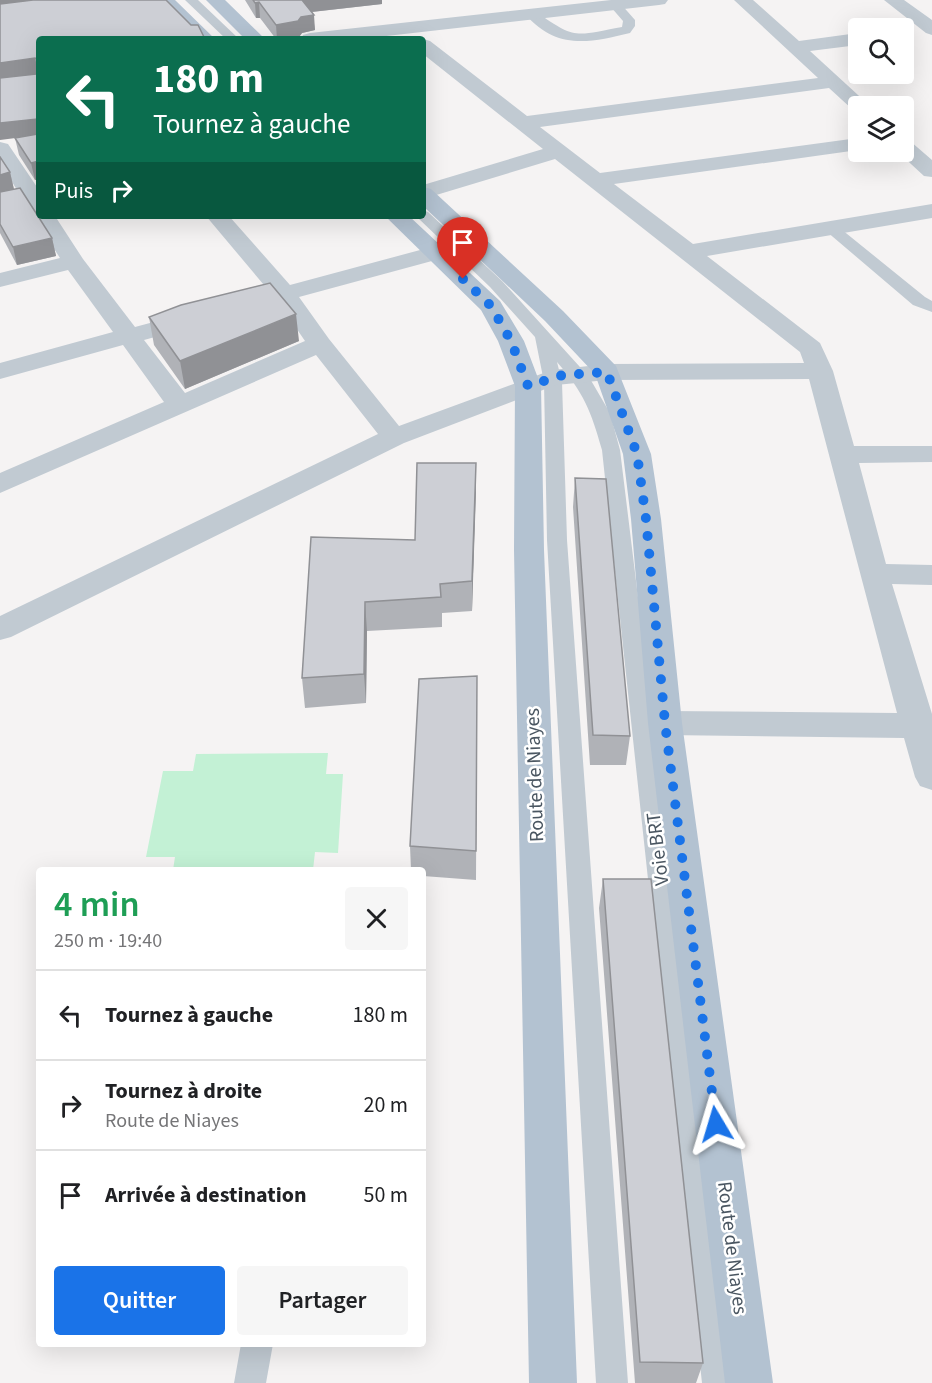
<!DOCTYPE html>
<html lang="fr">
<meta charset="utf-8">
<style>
:root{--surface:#fff;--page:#f6f6f6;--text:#202124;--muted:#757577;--line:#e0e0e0;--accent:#1a73e8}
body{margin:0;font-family:"Source Sans 3",sans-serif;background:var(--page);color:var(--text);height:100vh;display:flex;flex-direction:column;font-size:22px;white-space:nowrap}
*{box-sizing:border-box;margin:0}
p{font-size:20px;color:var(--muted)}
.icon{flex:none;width:33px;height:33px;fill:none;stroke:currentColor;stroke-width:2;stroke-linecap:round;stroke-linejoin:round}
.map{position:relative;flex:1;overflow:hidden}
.sheet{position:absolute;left:36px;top:867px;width:390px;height:480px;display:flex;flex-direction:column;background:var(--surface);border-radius:6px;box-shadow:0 6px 24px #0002}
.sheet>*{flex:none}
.banner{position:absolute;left:36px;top:36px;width:390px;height:183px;border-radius:6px;box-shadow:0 6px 24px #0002;background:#0b6e4f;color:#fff;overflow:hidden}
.fabs{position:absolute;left:848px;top:18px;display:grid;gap:12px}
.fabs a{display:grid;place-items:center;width:66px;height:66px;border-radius:6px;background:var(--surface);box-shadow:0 6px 24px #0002;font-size:30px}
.pin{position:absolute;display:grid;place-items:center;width:51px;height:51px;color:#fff;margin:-62px -26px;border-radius:50% 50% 50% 0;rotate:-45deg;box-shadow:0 0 6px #0007}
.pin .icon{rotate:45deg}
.me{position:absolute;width:66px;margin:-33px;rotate:353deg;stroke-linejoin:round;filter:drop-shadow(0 0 4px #0008)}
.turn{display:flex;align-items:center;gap:21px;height:126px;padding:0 18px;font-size:27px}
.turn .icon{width:78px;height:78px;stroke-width:2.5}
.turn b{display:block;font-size:42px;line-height:51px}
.then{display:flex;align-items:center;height:57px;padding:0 18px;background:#0003;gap:12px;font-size:22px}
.round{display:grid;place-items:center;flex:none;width:63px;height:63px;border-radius:6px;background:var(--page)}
.headline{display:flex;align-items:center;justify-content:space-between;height:102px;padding:0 18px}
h1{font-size:36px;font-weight:600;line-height:45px;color:#1e9e55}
.primary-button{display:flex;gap:12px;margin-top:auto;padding:12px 18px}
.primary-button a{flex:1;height:69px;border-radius:6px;background:var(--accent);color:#fff;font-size:24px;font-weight:600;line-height:69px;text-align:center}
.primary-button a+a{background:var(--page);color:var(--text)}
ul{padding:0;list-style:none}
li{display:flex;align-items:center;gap:18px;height:90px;padding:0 18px;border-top:2px solid var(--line)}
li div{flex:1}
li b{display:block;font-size:22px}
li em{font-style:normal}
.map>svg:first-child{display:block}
.green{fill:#c3f1d5}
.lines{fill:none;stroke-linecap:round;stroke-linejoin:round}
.service{fill:#c1cad2;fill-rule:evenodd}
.minor{fill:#c1cad2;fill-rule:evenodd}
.primary{fill:#b3c2d1;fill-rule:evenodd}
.wall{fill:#b0b2b7}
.shaded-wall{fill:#909195}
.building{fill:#cdcfd5;stroke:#909195;stroke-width:1.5}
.route{stroke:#1a73e8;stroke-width:10;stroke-dasharray:0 18}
.labels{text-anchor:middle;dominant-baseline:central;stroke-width:5;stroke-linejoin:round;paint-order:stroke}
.street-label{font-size:20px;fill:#4a5661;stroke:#fff}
</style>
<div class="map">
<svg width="932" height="1383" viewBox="0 0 932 1383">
<rect width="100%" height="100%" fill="#f5f3f3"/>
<path class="green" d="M 328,753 L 326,774 L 343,774 L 338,853 L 315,852 L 313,870 L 173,870 L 175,857 L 146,857 L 163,771 L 193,771 L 196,754 Z"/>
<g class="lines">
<path class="service" d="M 185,0 L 198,0 L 239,39 L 226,39 Z
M 616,2 L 620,3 L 635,20 L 635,26 L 630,33 C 589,43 556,50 525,14 L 531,10 L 535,11 C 576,40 574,36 622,27 L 623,21 L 610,6 Z
M 423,210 L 428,212 L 502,281 L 589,377 L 610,413 L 620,450 L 734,1383 L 702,1383 L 602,450 C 591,411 584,393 557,362 L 562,382 L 567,540 L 628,1383 L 596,1383 L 547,540 L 544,382 L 535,337 L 490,287 L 418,218 L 416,216 L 423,216 Z
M 831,223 L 836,225 L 925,297 L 932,301 L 932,312 L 913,305 L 826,231 L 823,228 L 826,225 Z
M 241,1344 L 273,1344 L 266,1383 L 234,1383 Z"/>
<path class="minor" d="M 611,0 L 668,0 L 665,4 L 659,5 L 360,39 L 301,39 L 303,35 L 310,33 Z
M 734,0 L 753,0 L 799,41 L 858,33 L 858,45 L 810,51 L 870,106 L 858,106 L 858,112 L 853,110 L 829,88 L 540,127 L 600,173 L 858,138 L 858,150 L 614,184 L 693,244 L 932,204 L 932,218 L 707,256 L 820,343 L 833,371 L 854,446 L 932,446 L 932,462 L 859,463 L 886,564 L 932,565 L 932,585 L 892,584 L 932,714 L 932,790 L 920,786 L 915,777 L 904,738 L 665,735 L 653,732 L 648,723 L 653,714 L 665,711 L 897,713 L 809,379 L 607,380 L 556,385 L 404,443 L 11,637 L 0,640 L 0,616 L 378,434 L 316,355 L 0,493 L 0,473 L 164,402 L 123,345 L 0,379 L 0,363 L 113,332 L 68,270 L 0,287 L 0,273 L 60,258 L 33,216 L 35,213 L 31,212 L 0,163 L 0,142 L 8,144 L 39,190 L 39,216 L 55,216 L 83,259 L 135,327 L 269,291 L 206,216 L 229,216 L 290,285 L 435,246 L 443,248 L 447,253 L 443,258 L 299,297 L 329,339 L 399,426 L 552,370 L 607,364 L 804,363 L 800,352 L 555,159 L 423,199 L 423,185 L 543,149 L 423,54 L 423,39 L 430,41 L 527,116 L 818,78 ZM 279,303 L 305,341 L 185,393 L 144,340 Z
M 884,0 L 904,0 L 932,20 L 932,35 L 926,33 Z
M 903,139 L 910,141 L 932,160 L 932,177 L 924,176 L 898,152 L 903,152 Z"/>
<path class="primary" d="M 156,0 L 175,0 L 215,39 L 195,39 Z
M 206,0 L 225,0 L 265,39 L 245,39 Z
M 423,187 L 431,189 L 563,311 L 616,366 L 651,454 L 661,519 L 682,723 L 773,1383 L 725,1383 L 648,723 L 631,519 L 623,454 L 595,374 L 545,321 L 423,206 Z
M 385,216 L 409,216 L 500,301 L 524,341 L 541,386 L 544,550 L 577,1383 L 529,1383 L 514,550 L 515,386 L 498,341 L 481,310 Z"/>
</g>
<path class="wall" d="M 0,0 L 166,0 L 35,180 L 19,155 L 15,138 Z
M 245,0 L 382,0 L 382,4 L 312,12 L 315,30 L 302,33 L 299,37 L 288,39 L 276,39 L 260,18 L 256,18 Z
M 0,156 L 10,172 L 14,189 L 52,238 L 56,256 L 17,265 L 0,233 Z
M 149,317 L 299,341 L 185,389 L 154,345 Z
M 476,463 L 472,611 L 442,613 L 442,627 L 367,631 L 366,703 L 305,708 L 302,678 L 415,540 Z
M 575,478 L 630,736 L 626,765 L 590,765 L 573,507 Z
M 477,676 L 476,880 L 423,876 L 423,870 L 411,870 L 410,846 Z
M 603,879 L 703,1363 L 696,1383 L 635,1383 L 599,908 Z"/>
<path class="shaded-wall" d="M 0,0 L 45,0 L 0,7 Z
M 300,0 L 382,0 L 382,4 L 302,13 Z
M 259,2 L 260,18 L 256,18 L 255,3 Z
M 314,15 L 315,30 L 302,33 L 299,37 L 288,39 L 277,39 L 276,25 L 301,17 Z
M 35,58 L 39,74 L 0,79 L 0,63 Z
M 37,119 L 39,135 L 0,140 L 0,123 Z
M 39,161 L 39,179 L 35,180 L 31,163 Z
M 10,172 L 14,190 L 0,193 L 0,175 Z
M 52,238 L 56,256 L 17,265 L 13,247 Z
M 296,314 L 299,341 L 185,389 L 180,361 Z
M 476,463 L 476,492 L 472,611 L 472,581 Z
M 365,602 L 367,631 L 366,703 L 364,674 Z"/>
<path class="building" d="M 33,0 L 166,0 L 191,25 L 198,25 L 205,39 L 39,39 L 39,161 L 31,163 L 15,138 L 37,134 L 37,119 L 0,123 L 0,78 L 36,74 L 38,72 L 38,60 L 35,58 L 0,63 L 0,4 Z
M 253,0 L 302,0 L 314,15 L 301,17 L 298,21 L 276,25 L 259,2 L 255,3 Z
M 0,157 L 10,172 L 0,175 Z
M 20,188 L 52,238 L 13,247 L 0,224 L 0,192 Z
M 270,283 L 296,314 L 180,361 L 149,317 L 181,305 Z
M 417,463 L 476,463 L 472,581 L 440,584 L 441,597 L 365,602 L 364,674 L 302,678 L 311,537 L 415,540 Z
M 575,478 L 606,479 L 630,736 L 593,735 Z
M 477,676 L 476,851 L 410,846 L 419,679 Z
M 603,879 L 651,879 L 703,1363 L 640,1362 Z"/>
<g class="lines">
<path class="route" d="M 463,279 L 491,306 L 511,341 L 528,386 L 563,375 L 607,372 L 637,454 L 646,519 L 665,723 L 716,1124"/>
</g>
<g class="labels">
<g class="street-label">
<text transform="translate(535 775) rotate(-92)">Route de Niayes</text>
<text transform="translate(658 849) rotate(-97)">Voie BRT</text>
<text transform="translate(732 1248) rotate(83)">Route de Niayes</text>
</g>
</g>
</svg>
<div class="fabs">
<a><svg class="icon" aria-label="search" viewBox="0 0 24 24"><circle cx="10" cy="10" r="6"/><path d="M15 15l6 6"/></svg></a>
<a><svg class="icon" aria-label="layers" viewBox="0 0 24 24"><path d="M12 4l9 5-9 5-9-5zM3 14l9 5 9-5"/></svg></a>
</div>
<div class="pin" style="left:463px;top:279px;background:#d93025"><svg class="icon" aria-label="arrive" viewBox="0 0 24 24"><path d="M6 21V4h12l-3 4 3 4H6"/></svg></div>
<svg class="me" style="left:716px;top:1124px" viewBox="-20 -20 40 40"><path d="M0-17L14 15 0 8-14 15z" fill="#1a73e8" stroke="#fff" stroke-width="4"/></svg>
<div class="banner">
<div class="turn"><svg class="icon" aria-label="left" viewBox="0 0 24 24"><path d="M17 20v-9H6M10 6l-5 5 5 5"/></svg><div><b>180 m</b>Tournez à gauche</div></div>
<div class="then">Puis<svg class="icon" aria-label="right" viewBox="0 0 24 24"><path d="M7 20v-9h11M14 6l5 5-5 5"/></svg></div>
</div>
<section class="sheet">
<div class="headline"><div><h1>4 min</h1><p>250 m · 19:40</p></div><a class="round"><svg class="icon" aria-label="close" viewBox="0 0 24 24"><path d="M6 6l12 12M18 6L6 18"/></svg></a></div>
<ul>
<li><svg class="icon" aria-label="left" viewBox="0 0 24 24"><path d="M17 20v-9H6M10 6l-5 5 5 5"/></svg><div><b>Tournez à gauche</b></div><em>180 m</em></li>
<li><svg class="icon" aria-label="right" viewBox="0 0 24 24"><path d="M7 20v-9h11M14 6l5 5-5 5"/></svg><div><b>Tournez à droite</b><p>Route de Niayes</p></div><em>20 m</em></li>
<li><svg class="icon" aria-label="arrive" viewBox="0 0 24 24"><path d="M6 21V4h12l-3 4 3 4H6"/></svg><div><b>Arrivée à destination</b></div><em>50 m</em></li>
</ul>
<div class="primary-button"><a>Quitter</a><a>Partager</a></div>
</section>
</div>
